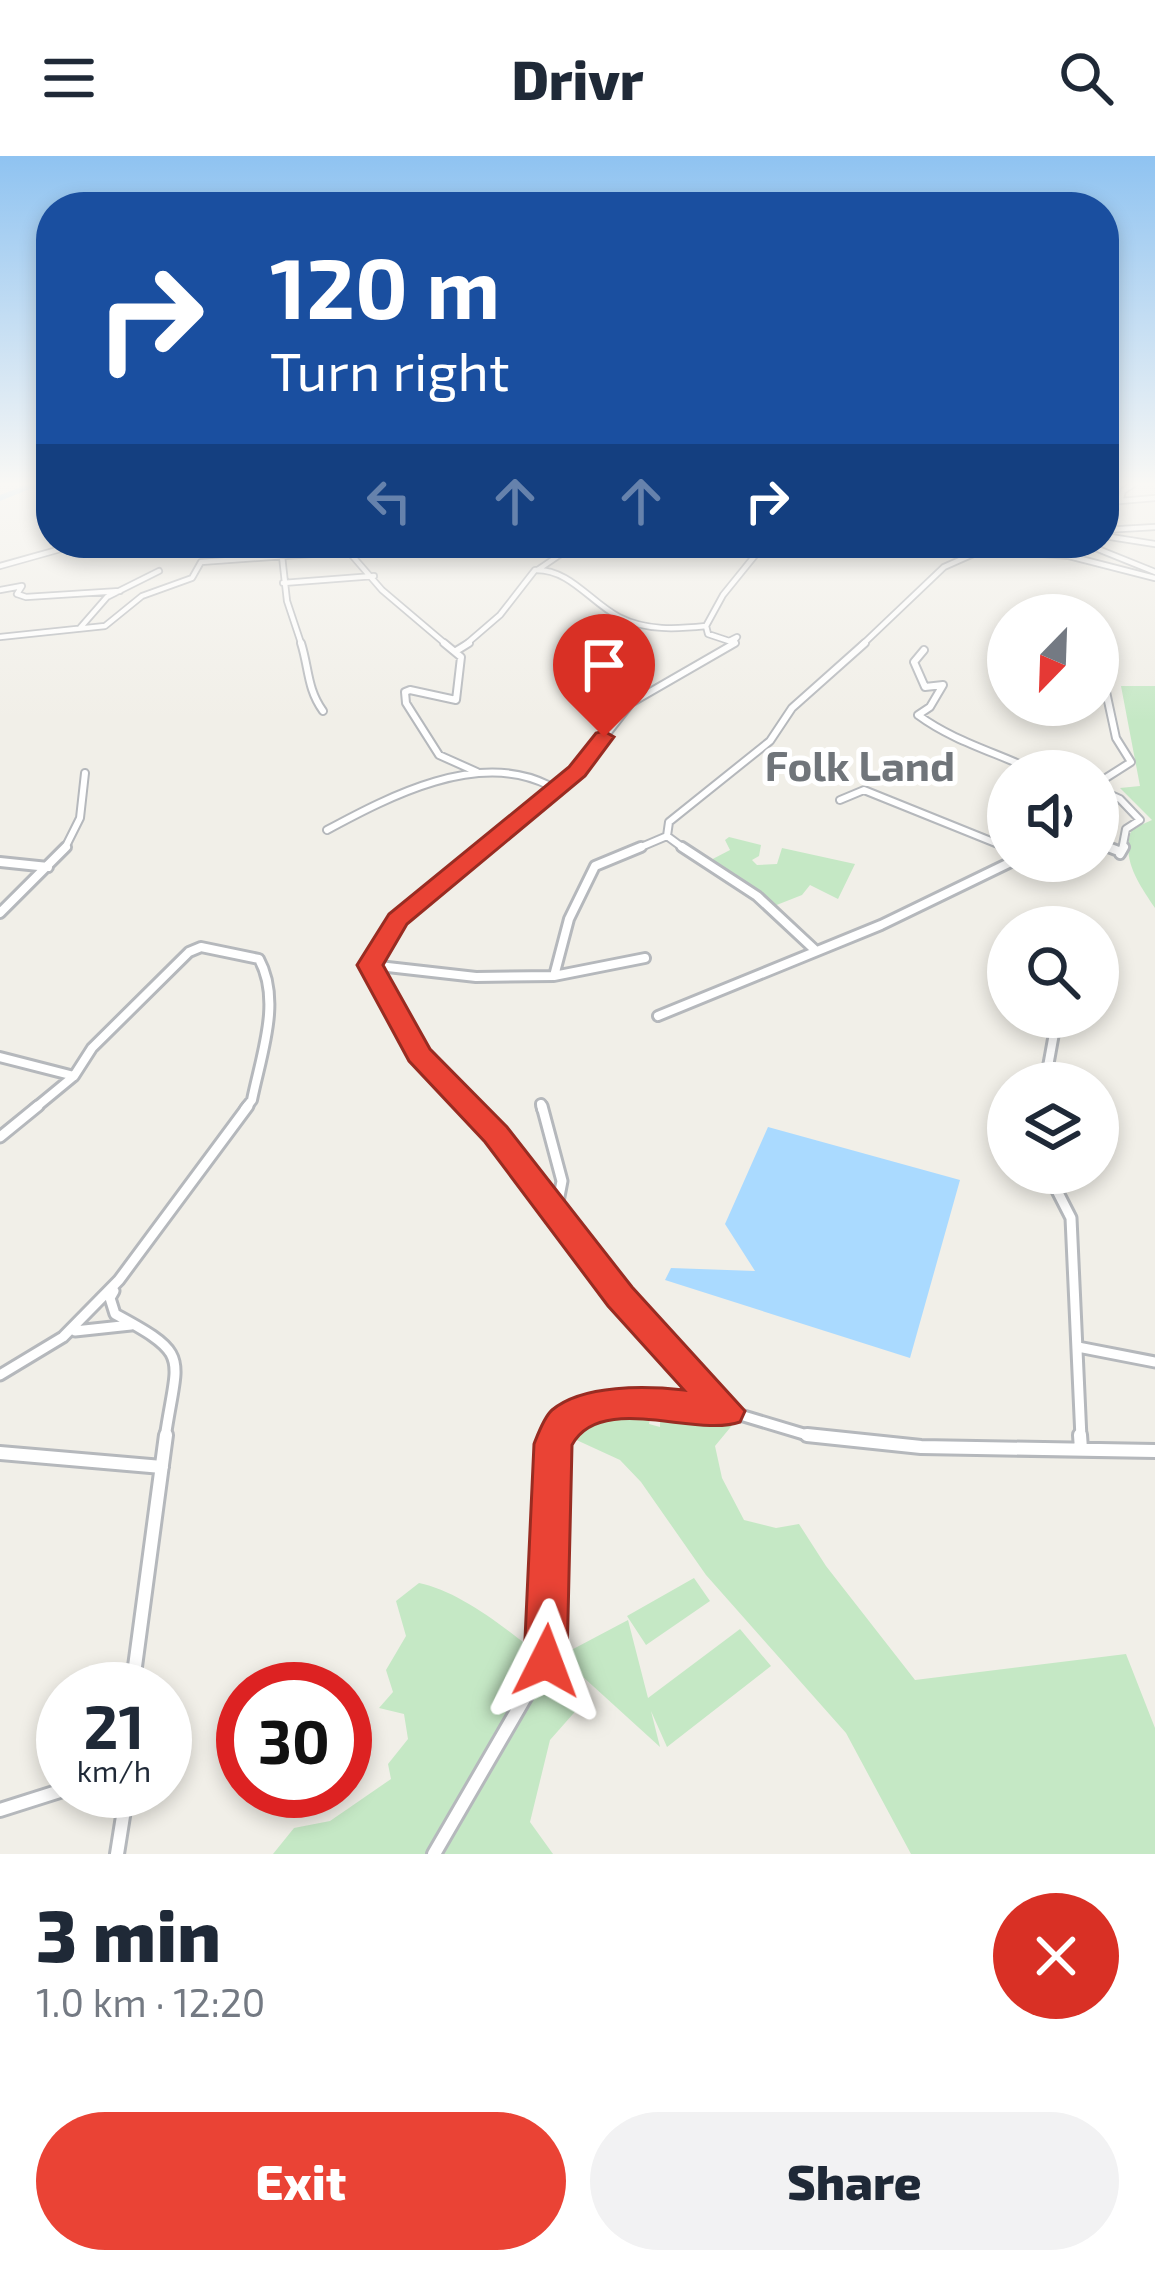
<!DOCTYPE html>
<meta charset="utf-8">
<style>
:root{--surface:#fff;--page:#f2f2f3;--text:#1f2937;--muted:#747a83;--accent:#ea4335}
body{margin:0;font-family:"Exo 2",sans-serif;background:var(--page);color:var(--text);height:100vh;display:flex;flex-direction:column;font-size:45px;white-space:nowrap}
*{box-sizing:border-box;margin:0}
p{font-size:39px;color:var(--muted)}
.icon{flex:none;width:66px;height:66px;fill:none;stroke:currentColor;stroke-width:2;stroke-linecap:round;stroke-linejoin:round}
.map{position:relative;height:1698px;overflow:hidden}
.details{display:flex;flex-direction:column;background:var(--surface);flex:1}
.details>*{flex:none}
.guide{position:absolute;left:36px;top:36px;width:1083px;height:366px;border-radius:48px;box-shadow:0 6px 18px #0003;background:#1a4fa0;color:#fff;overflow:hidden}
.needle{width:78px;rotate:203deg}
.controls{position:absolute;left:987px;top:438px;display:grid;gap:24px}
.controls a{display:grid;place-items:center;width:132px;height:132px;border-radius:50%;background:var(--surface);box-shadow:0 6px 18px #0003;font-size:60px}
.speed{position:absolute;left:36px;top:1506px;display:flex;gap:24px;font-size:60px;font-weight:700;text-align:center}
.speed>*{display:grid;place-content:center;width:156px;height:156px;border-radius:50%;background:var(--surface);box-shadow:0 6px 18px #0003;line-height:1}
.speed small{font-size:30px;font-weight:400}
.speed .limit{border:18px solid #d22;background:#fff;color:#111}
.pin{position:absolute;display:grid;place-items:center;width:102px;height:102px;color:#fff;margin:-123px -51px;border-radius:50% 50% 50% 0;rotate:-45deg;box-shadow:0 0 12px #0007}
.pin .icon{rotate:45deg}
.me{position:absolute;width:132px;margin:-66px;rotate:3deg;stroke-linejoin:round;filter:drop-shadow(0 0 9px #0008)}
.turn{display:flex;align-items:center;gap:42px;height:252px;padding:0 36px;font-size:54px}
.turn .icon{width:156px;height:156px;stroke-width:2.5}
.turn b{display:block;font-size:84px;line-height:102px}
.lanes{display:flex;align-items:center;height:114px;padding:0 36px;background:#0003;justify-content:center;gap:60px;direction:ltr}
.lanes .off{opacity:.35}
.round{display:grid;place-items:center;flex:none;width:126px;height:126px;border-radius:63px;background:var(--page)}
.summary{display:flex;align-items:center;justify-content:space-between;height:204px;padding:0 36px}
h1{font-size:72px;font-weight:800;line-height:90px}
.primary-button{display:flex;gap:24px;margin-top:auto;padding:24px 36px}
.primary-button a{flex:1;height:138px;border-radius:72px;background:var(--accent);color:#fff;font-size:48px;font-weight:800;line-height:138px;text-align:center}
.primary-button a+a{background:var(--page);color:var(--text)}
header{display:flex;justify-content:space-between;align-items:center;height:156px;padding:0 36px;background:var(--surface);font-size:54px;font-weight:800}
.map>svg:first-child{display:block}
.green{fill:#c5e8c5}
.water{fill:#aadaff}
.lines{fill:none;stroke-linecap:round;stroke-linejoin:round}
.river{fill:#aadaff;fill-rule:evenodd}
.minor-far4-casing{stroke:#b5b8bc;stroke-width:8}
.minor-far3-casing{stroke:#b5b8bc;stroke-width:10}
.minor-far2-casing{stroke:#b5b8bc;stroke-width:14}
.minor-far1-casing{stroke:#b5b8bc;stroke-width:15}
.minor-casing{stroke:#b5b8bc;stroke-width:18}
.minor-far4{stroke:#fff;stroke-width:4.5}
.minor-far3{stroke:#fff;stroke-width:6}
.minor-far2{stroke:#fff;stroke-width:8}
.minor-far1{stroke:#fff;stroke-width:9}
.minor{stroke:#fff;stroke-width:12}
.route{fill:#ea4335;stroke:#982c22;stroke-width:3}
.labels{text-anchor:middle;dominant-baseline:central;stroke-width:10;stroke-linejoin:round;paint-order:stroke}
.far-quarter-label{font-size:42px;font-weight:bold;fill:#70757a;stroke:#fff}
</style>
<header><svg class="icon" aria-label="menu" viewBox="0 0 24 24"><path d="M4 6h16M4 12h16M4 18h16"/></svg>Drivr<svg class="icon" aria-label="search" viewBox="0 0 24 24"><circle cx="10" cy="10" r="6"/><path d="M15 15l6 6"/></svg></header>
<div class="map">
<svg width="1155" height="1698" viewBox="0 0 1155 1698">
<rect width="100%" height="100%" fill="#f1efe8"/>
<path class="green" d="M 1121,530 L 1155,530 L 1155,752 C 1139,728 1120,702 1132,673 L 1152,664 L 1120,632 L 1140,630 Z
M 729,681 L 761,689 L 759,700 L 752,704 L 757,709 L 777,708 L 782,692 L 855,708 L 838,743 L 810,729 L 802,739 L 769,752 L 705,707 L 730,694 L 725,684 Z
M 646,1246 L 651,1258 L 649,1268 L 660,1271 L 660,1247 L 727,1255 L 734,1267 L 715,1290 L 722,1322 L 744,1364 L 776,1372 L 799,1368 L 826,1410 L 915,1524 L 1126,1498 L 1155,1572 L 1155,1698 L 911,1698 L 846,1577 L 706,1419 L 641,1326 L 620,1304 L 559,1276 C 575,1247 617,1249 646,1246 Z
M 694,1422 L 710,1445 L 646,1489 L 627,1460 Z
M 419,1427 C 474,1438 544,1504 588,1541 L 550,1584 L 530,1666 L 553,1698 L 273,1698 L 294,1672 L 330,1665 L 391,1623 L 388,1608 L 408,1583 L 404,1558 L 379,1552 L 393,1536 L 386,1514 L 406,1480 L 396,1445 Z
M 628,1464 L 648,1542 L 740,1473 L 771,1510 L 667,1591 L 651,1555 L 660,1591 L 560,1500 Z"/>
<path class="water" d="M 768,971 L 960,1024 L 910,1202 L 665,1124 L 671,1112 L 755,1115 L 725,1068 Z"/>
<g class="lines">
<path class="river" d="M 29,328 L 42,328 L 0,345 L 0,339 Z"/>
<g class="minor-far4-casing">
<path id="minor-far4" d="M 1134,328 L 1123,335 L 1120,345 L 1155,342
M 1104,374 L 1155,371
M 1104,380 L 1155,388
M 1083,387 L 1155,416
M 761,392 L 795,395
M 992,394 L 1069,400 L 1155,422
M 349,396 L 382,434 L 448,490
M 282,400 L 287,445 L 302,490
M 0,410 L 82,387
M 539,413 L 577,387
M 283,427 L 374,420
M 0,434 L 22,430 L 17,438 L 26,441 L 120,435
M 80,472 L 107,441 L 159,415
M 0,481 L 105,470 L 142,440 L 192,422 L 201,406 L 340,396 L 367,387
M 1098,482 L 1103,490
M 464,490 L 500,459 L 535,414 C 570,413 590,446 619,461 C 646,475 677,473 706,470
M 730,490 L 737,481 L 729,485 L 708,478 L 706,470 L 723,439 L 761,392 L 755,387
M 861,490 L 944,411 L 998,387"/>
</g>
<g class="minor-far3-casing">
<path id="minor-far3" d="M 301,487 C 309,512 307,533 323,555
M 444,487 L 461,501 L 456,544 L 410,534 L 405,536 L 406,547 L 439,599 L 477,616
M 924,494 L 914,506 L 925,531 L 943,529 L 930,551 L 918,559 C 953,585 995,596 1035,615
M 456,495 L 469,487
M 1098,499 L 1106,494 L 1101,487
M 1098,526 L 1105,531 L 1116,582 L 1131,606 L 1098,627
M 1098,633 L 1120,643 L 1140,664 L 1126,673 L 1122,694
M 548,638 L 577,616 L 631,547 L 735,487
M 840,644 L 864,634 L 1008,692
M 327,674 C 390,640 478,594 548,629 L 546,638 L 480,694
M 667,680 L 686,694
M 1098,687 L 1116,694
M 64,694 L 80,662 L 85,617
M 634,694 L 667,680 L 669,666 L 770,585 L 792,552 L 865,487"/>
</g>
<g class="minor-far2-casing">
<path id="minor-far2" d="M 682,691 L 757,740 L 815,794
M 1108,691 L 1121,696
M 1120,698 L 1124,691
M 0,706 L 48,711
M 0,757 L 66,691
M 370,809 L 398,764 L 484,691
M 554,820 L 645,802
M 658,860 L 881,769 L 1013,705
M 0,901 L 74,920
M 1045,927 L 1057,861
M 541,948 L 542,953
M 34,953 L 74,920 L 92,892 L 189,796 L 201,791 L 259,803 C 282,845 261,899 252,944 L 245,953
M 468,953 L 419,898 L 370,809 L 476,821 L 554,820 L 569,763 L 595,710 L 641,691"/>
</g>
<g class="minor-far1-casing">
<path id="minor-far1" d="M 465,950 L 557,1053 L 620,1141 L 727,1255 L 807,1279 L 835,1282
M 542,950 L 562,1025 L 557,1051
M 0,981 L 38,950
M 1048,1017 L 1071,1062 L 1081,1282
M 114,1135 L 110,1142 L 115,1158 C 193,1200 177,1199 165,1282
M 75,1175 L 131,1169
M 1078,1191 L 1155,1206
M 0,1219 L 63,1181 L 119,1124 L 248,950
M 558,1282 C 597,1230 669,1247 725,1255"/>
</g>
<g class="minor-casing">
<path id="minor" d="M 807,1279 L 921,1291 L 1155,1295
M 1080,1279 L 1081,1293
M 0,1297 L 162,1311
M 132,1533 L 166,1279
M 0,1654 L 63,1634
M 117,1698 L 127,1635
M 434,1698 L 546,1505 L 553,1288 L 560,1279"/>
</g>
<use href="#minor-far4" class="minor-far4"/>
<use href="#minor-far3" class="minor-far3"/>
<use href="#minor-far2" class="minor-far2"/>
<use href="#minor-far1" class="minor-far1"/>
<use href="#minor" class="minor"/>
</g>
<linearGradient id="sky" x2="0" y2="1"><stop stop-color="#8fc3f1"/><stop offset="0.58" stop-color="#f9f8f5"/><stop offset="1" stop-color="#f9f8f5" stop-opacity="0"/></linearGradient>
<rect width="1155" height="565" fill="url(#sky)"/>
<path class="route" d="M 604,575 L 614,581 L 585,620 L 407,768 L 383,809 L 430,893 L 507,971 L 632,1131 L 745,1255 L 740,1266 C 696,1282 600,1236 572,1289 L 567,1505 L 561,1521 L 546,1527 L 530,1521 L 524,1505 L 534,1288 C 538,1278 544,1261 552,1254 C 583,1228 647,1230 684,1234 L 608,1150 L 485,986 L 409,905 L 357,809 L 389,758 L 569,611 L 596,577 Z"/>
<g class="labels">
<g class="far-quarter-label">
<text x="860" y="608">Folk Land</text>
</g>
</g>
</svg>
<div class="controls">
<a><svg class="needle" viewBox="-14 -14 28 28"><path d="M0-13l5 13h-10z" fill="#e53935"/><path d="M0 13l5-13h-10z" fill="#747a83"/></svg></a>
<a><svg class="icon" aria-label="sound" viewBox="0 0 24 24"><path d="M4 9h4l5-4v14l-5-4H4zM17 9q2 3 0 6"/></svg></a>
<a><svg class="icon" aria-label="search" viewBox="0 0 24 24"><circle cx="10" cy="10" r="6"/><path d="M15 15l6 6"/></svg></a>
<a><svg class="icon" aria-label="layers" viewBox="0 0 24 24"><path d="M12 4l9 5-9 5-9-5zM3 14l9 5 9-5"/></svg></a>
</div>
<div class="speed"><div>21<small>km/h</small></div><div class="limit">30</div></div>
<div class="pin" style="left:604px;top:581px;background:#d93025"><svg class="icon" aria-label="arrive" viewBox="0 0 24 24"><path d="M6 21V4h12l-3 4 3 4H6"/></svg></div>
<svg class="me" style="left:546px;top:1505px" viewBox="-20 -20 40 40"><path d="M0-17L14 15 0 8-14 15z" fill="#ea4335" stroke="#fff" stroke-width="4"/></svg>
<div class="guide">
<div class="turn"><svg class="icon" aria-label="right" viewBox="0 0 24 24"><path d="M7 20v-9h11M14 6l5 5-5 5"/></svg><div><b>120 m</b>Turn right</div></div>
<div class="lanes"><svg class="icon off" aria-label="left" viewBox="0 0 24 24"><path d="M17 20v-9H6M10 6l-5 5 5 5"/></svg><svg class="icon off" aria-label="ahead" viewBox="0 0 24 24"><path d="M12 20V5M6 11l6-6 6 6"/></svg><svg class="icon off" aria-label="ahead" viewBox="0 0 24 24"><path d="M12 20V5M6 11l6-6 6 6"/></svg><svg class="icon" aria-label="right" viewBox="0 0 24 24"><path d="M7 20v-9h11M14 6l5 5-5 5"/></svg></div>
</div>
</div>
<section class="details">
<div class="summary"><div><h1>3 min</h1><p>1.0 km · 12:20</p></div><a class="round" style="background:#d93025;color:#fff"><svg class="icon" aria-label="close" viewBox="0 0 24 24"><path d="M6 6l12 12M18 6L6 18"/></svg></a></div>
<div class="primary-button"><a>Exit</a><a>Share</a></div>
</section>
